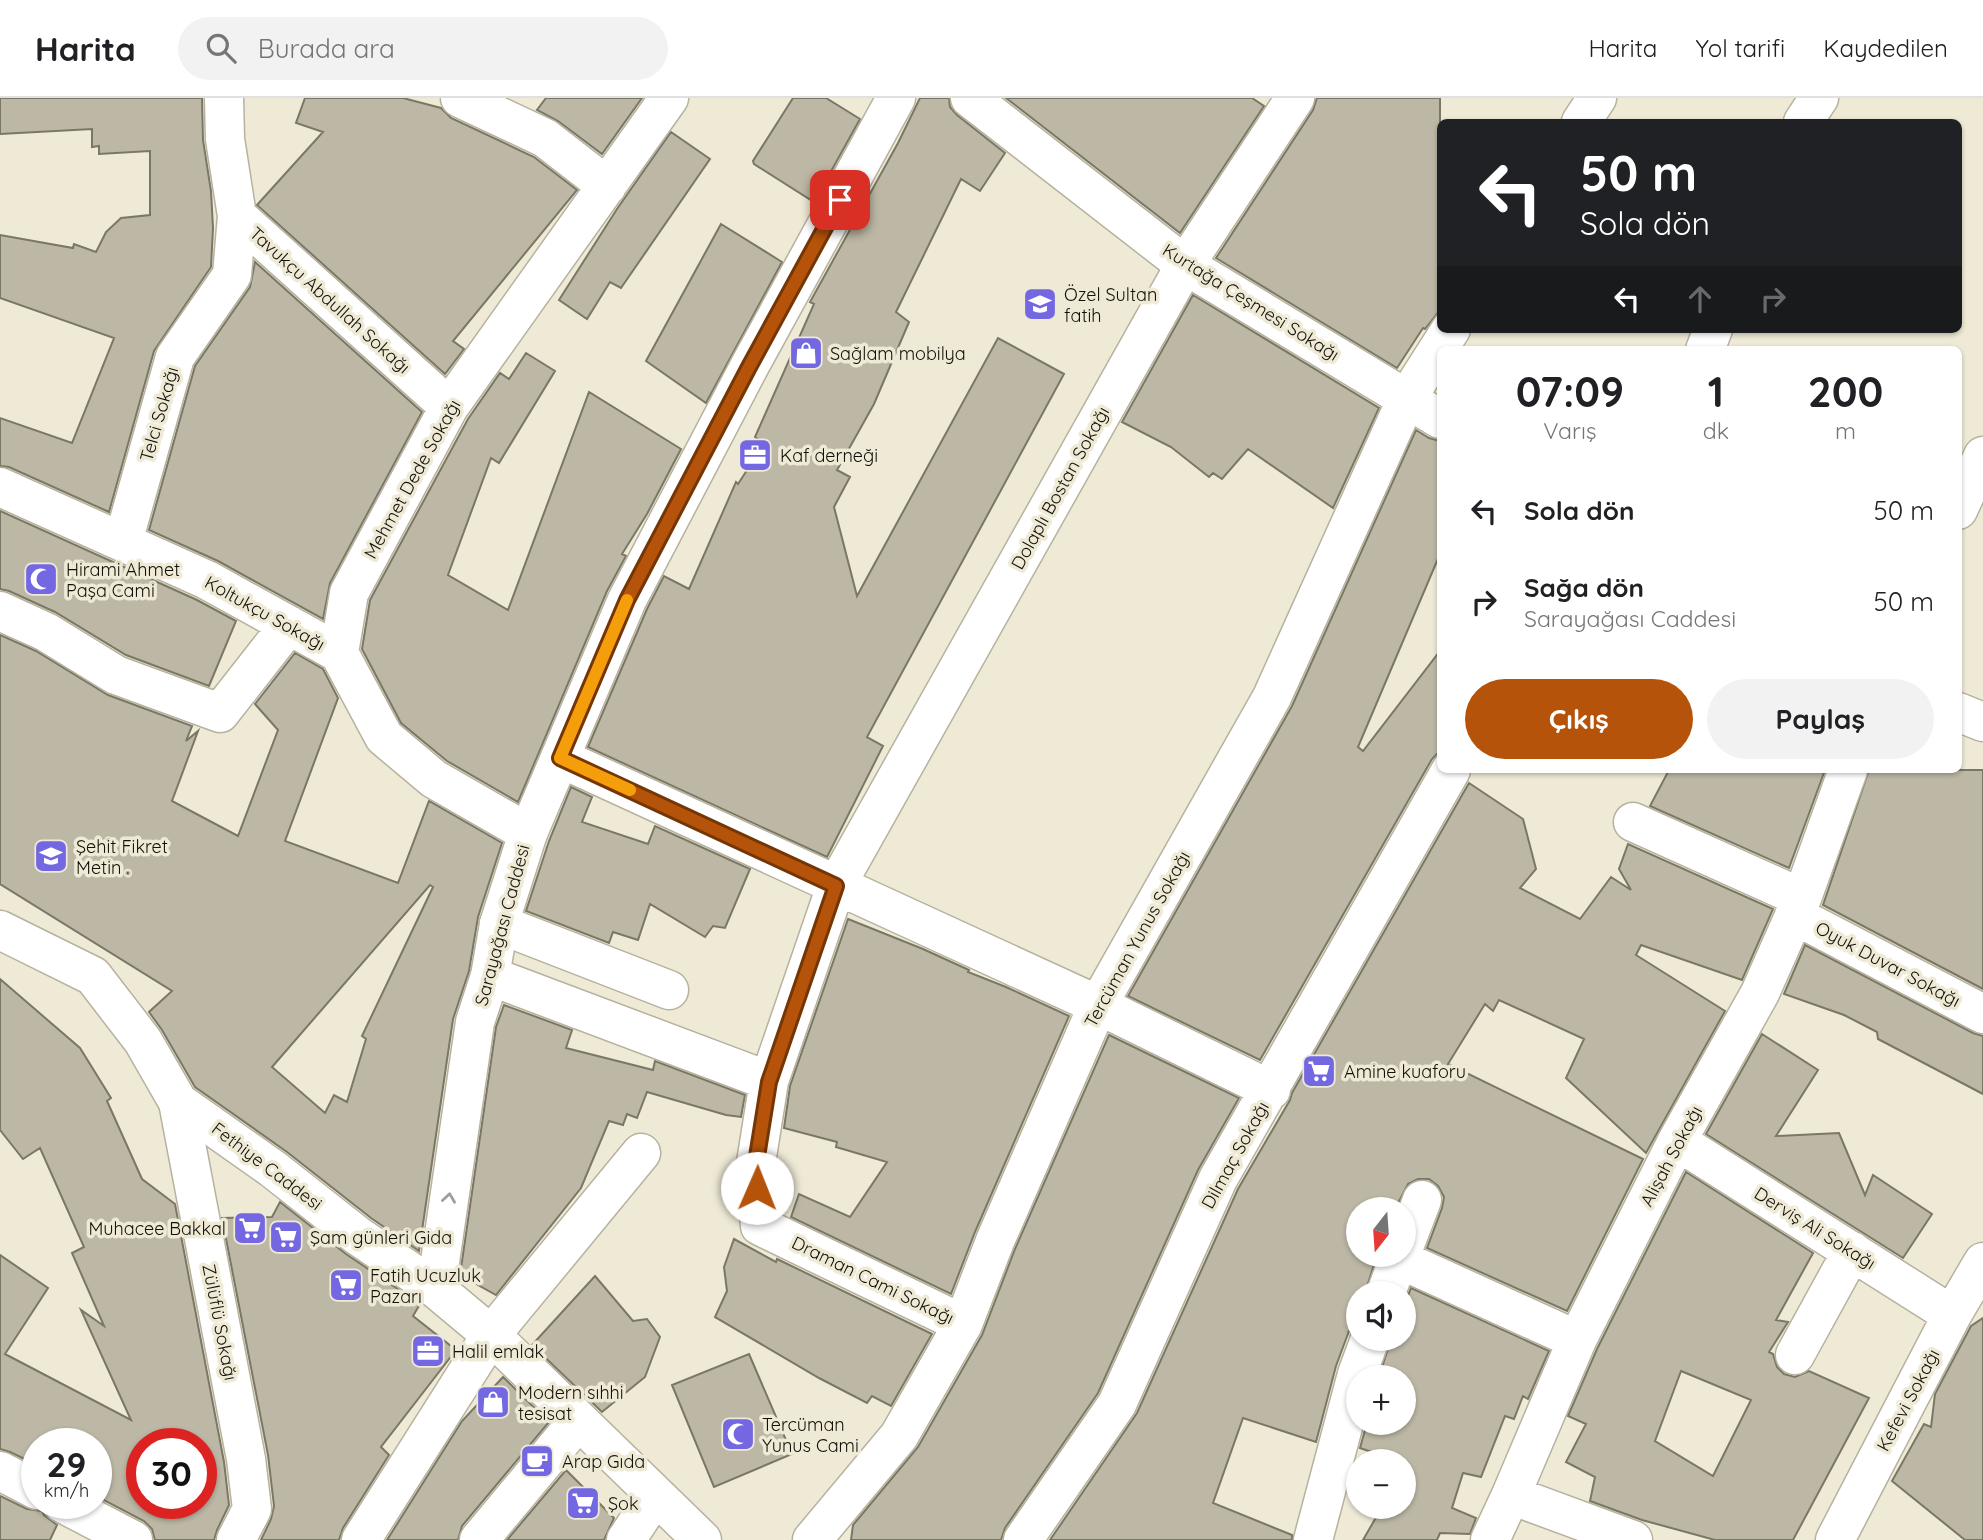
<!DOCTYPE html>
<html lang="tr">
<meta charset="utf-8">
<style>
:root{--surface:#fff;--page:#f2f2f2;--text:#202124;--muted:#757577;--line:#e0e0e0;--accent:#b45309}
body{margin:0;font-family:Quicksand,sans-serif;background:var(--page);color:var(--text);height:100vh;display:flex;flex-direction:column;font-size:26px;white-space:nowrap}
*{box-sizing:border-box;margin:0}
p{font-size:23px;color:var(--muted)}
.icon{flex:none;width:38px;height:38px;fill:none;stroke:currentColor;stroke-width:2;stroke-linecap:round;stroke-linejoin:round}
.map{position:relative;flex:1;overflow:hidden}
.drawer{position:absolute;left:1437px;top:248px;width:525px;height:427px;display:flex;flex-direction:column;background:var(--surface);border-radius:10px;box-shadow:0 2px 5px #0004}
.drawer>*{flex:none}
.guide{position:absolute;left:1437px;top:21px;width:525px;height:214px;border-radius:10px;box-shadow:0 2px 5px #0004;background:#202124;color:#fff;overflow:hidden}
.needle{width:46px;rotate:197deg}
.tools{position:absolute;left:1346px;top:1099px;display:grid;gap:14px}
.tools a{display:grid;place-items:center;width:70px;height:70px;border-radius:50%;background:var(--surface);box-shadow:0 2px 5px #0004;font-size:35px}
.speed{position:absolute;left:21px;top:1330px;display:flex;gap:14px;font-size:35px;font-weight:700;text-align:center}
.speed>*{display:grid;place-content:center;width:91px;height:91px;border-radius:50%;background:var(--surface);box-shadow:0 2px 5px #0004;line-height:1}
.speed small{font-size:18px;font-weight:400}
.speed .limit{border:10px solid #d22;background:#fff;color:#111}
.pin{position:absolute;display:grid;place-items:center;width:60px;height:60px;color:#fff;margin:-30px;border-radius:14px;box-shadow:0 4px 10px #0006}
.me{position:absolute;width:77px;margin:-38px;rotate:1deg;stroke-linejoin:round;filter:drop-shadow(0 0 5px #0008)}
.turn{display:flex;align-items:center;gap:24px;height:147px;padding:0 28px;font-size:32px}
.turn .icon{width:91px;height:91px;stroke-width:2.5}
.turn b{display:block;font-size:49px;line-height:60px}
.lanes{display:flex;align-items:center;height:66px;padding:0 28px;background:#0003;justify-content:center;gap:35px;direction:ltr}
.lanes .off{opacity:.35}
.eta{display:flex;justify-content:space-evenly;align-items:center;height:119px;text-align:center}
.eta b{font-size:42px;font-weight:800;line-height:49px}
.cta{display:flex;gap:14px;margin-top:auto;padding:14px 28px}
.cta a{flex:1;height:80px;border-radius:42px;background:var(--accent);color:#fff;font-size:28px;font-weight:800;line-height:80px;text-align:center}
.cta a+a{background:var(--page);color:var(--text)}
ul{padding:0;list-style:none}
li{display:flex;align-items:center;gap:21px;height:91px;padding:0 28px}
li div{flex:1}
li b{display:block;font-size:26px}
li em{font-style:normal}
header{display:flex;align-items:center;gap:42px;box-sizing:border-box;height:98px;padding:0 35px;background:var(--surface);border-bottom:2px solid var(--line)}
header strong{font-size:33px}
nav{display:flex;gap:38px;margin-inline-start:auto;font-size:24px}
.search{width:490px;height:63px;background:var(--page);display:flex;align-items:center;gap:18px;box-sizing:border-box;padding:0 24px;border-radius:38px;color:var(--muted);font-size:26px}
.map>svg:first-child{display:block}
.building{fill:#bdb8a5;stroke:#7b7765;stroke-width:2;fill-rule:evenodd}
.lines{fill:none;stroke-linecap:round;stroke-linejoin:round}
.minor-casing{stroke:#b7b29f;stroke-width:41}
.tertiary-casing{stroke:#b7b29f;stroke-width:41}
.minor{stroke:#fff;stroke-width:38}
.tertiary{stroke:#fff;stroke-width:38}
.oneway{stroke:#a09f9d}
.route-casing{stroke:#753606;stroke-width:18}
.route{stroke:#b45309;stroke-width:12}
.slow{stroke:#f59e0b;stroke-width:12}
.labels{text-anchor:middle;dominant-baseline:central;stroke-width:7;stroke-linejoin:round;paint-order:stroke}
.poi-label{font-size:18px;fill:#121009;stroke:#efead6;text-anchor:start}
.street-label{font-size:18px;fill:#121009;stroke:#efead6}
</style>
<header>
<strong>Harita</strong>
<div class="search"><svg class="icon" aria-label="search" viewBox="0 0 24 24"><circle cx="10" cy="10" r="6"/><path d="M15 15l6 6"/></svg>Burada ara</div>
<nav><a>Harita</a><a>Yol tarifi</a><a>Kaydedilen</a></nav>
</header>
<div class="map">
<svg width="1983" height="1442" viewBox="0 0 1983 1442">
<rect width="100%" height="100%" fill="#efead6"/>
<path class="building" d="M 0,0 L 202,0 L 203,42 L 211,93 L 213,130 L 211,169 L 154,253 L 109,414 L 9,369 L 0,368 L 0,320 L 72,345 L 114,240 L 0,200 L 0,137 L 73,150 L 74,146 L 96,154 L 106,134 L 121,120 L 150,117 L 150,53 L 99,56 L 99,48 L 92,49 L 92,31 L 0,36 Z
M 305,0 L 403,0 L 441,10 L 451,20 L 534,59 L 577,92 L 453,243 L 464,251 L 445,276 L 257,107 L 323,34 L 296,25 Z
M 546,0 L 642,0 L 602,56 L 558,23 L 537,12 Z
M 793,0 L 826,0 L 860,21 L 814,104 L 754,66 L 753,63 Z
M 920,0 L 949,0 L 950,9 L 957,17 L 1005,55 L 980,93 L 961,81 L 896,214 L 909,224 L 874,306 L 837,372 L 850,379 L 834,409 L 857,498 L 998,240 L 1064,276 L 867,639 L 883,648 L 827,759 L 588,649 L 647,511 L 664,478 L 689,491 L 736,384 L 738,386 L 764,346 L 755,339 L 814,206 L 810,204 L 898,45 Z
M 1006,0 L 1252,0 L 1264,8 L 1180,135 Z
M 1317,0 L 1440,0 L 1440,212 L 1425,231 L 1423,230 L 1397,270 L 1216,160 L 1313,12 Z
M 671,34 L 710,61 L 621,190 L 610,184 L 587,221 L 559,202 L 617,111 Z
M 721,126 L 782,164 L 706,305 L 646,263 Z
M 255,164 L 422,314 L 330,485 L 323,521 L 218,463 L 149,432 L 195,268 L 250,189 Z
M 1193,197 L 1379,310 L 1333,410 L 1248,351 L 1222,381 L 1213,375 L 1209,379 L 1171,349 L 1122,324 Z
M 526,255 L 555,273 L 499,365 L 491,360 L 448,477 L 508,512 L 589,294 L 681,351 L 647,416 L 622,456 L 626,458 L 607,493 L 518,704 L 447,663 L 401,625 L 362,551 L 370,502 L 468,321 L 500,275 L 509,281 Z
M 1416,332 L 1429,340 L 1440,343 L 1440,456 L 1358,649 L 1363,653 L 1440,553 L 1440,653 L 1432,661 L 1260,962 L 1128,898 L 1292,608 Z
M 0,413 L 197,502 L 236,523 L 209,588 L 126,557 L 55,514 L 9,493 L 0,491 Z
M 0,537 L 36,553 L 108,597 L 192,628 L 186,643 L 198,633 L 172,703 L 238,738 L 278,632 L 255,606 L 295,555 L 323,571 L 338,600 L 285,743 L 398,785 L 429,703 L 502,745 L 478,819 L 469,873 L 453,921 L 419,1153 L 371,1120 L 287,1054 L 195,989 L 162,932 L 149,914 L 172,893 L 0,786 ZM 430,787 L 433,789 L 362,938 L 366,941 L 347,1004 L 334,997 L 325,1015 L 272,969 Z
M 1669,672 L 1825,672 L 1789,770 L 1650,708 Z
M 1869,672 L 1983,672 L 1983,891 L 1823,807 Z
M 1469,685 L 1523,721 L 1536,771 L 1520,790 L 1580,821 L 1611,779 L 1631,792 L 1619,771 L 1628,746 L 1773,811 L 1742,882 L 1641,847 L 1636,857 L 1725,913 L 1646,1055 L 1566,980 L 1584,941 L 1499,902 L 1493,913 L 1485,906 L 1448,966 L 1643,1061 L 1567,1213 L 1427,1150 L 1442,1110 L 1444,1099 L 1438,1088 L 1429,1081 L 1418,1081 L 1408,1086 L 1395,1111 L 1358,1111 L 1358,1157 L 1377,1157 L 1365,1195 L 1358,1195 L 1358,1223 L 1349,1233 L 1336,1268 L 1316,1344 L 1243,1320 L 1213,1405 L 1292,1437 L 1292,1442 L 1050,1442 L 1137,1315 L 1238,1091 L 1290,1002 L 1292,995 Z
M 571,689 L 592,699 L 582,724 L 648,746 L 655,728 L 750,771 L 725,830 L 713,828 L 705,839 L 650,806 L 638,842 L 613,834 L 609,845 L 526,813 L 549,743 Z
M 848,821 L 923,851 L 969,872 L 968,874 L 1006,889 L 1069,918 L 975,1134 L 951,1196 L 791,1119 L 799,1096 L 850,1119 L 887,1064 L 836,1049 L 837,1044 L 784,1030 L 790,988 Z
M 1805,847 L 1973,935 L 1983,938 L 1983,996 L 1878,941 L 1877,934 L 1844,917 L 1784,896 Z
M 0,881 L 80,950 L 111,1000 L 107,1003 L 142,1081 L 175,1106 L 224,1364 L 229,1407 L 217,1432 L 214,1442 L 155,1442 L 152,1431 L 144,1423 L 96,1398 L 96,1346 L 37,1346 L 37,1367 L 10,1354 L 0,1351 L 0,1157 L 48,1190 L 5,1256 L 131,1322 L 81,1212 L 104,1228 L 72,1155 L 84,1149 L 40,1050 L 23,1061 L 0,1032 ZM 142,1346 L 201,1346 L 201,1405 L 142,1405 Z
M 504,907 L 572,932 L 566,950 L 653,972 L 655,963 L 745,997 L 741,1019 L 726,1017 L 647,994 L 637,1020 L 627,1016 L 623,1027 L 609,1023 L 581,1090 L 496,1197 L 460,1177 L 496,929 Z
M 1762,936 L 1818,972 L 1776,1038 L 1839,1035 L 1865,1097 L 1873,1077 L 1932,1116 L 1903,1160 L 1706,1036 Z
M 1109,937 L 1239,1000 L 1198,1072 L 1098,1295 L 1005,1430 L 1001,1442 L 851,1442 L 853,1427 L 918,1349 L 982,1237 L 1015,1151 Z
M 1686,1074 L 1813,1155 L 1776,1222 L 1788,1224 L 1769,1254 L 1773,1256 L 1777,1269 L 1784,1276 L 1795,1279 L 1809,1273 L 1869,1300 L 1793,1442 L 1715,1442 L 1642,1422 L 1590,1403 L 1595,1379 L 1566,1364 L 1586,1326 L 1568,1318 L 1597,1251 ZM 1681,1273 L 1751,1302 L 1713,1378 L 1655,1343 Z
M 280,1104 L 346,1156 L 420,1206 L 413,1218 L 456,1252 L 381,1349 L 389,1357 L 343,1430 L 339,1442 L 261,1442 L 271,1421 L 274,1408 L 268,1357 L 222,1120 L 272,1119 Z
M 734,1141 L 776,1164 L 777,1161 L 932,1236 L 891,1308 L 872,1298 L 867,1305 L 819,1280 L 715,1219 L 727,1193 L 724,1169 Z
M 595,1178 L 633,1223 L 647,1221 L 660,1239 L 645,1279 L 602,1314 L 532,1247 Z
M 1411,1190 L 1549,1253 L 1528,1301 L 1523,1298 L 1514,1321 L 1505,1318 L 1481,1379 L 1463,1375 L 1452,1410 L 1476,1420 L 1470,1436 L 1440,1435 L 1437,1442 L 1363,1442 L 1382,1409 L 1404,1409 L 1404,1372 L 1407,1366 L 1360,1350 L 1367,1325 L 1404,1325 L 1404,1279 L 1379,1279 L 1391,1241 L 1404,1241 L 1404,1207 Z
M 1983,1220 L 1983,1442 L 1965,1442 L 1892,1383 L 1924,1326 L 1931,1329 L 1935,1296 L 1971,1228 Z
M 749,1256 L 792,1356 L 714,1389 L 672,1287 Z
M 503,1279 L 549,1324 L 462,1428 L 458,1442 L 387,1442 L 462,1323 Z
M 566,1372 L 614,1420 L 604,1442 L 507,1442 Z
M 0,1398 L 27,1411 L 42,1413 L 44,1417 L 57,1427 L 50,1442 L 0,1442 Z"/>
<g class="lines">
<g class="minor-casing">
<path id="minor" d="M 224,0 L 225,41 L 237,118 L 449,309
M 460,0 L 545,40 L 607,88
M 1581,24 L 1597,0
M 1803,24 L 1819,0
M 1705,252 L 1713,231
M 0,389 L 207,482 L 339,555
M 1958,412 L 1983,358
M 123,444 L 175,259 L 232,177 L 237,118
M 0,513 L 46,534 L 116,577 L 220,615 L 289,527
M 560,660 L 1098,907 L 1271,992
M 1633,724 L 1802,800
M 528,735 L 434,681 L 384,639 L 339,555 L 349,495 L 449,309 L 669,0
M 1794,817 L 1983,916
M 499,826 L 669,892
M 490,878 L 769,983
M 178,1004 L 246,1361 L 252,1411 L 236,1442
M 1677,1043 L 1952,1217
M 1404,1149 L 1422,1102
M 1399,1161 L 1577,1242
M 1386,1195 L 1400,1157
M 963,1226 L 760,1128 L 755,1071 L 769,983 L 836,788 L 1185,167 L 1295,0
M 1795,1257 L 1852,1153
M 0,1373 L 37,1392
M 1511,1397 L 1633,1442
M 62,1405 L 133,1442
M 361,1442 L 491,1237 L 641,1055
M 479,1442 L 578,1323
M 812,1442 L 899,1338 L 963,1226 L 995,1143 L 1098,907 L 1272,599 L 1407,300 L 1451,231
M 1023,1442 L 1117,1306 L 1218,1081 L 1451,672
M 1313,1442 L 1357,1276 L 1370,1241
M 1490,1442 L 1511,1397 L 1577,1242 L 1677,1043 L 1760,895 L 1802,800 L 1848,672
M 1835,1442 L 1952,1217 L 1983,1164"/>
</g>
<g class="tertiary-casing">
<path id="tertiary" d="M 970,0 L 1185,167 L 1440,321
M 1958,614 L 1983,624
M 0,832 L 93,878 L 143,943 L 178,1004 L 273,1071 L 358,1138 L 436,1191 L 491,1237 L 702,1442
M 436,1191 L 475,924 L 490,878 L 499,826 L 528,735 L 627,502 L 749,269 L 896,0
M 626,1442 L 655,1398"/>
</g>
<use href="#minor" class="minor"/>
<use href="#tertiary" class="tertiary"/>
</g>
<defs><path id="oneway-chevron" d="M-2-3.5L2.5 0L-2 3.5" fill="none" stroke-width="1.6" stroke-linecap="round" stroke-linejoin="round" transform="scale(1.75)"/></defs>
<use class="oneway" href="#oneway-chevron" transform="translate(449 1100) rotate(-82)"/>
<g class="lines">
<g class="route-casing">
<path id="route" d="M 757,1090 L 755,1071 L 769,984 L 836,788 L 560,660 L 627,502 L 749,269 L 840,102"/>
</g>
<use href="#route" class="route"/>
<path class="slow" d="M 627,502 L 560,660 L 630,692"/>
</g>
<defs>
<g id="school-square" transform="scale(1.75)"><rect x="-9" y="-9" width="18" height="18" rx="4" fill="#7367e2" stroke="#efead6"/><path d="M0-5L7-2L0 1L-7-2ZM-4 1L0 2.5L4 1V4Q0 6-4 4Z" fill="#fff"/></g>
<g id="shop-square" transform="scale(1.75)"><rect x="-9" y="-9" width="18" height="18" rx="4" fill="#7367e2" stroke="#efead6"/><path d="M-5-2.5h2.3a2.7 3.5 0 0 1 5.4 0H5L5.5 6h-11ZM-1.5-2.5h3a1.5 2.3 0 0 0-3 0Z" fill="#fff"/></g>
<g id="office-square" transform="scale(1.75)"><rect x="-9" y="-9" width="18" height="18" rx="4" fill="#7367e2" stroke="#efead6"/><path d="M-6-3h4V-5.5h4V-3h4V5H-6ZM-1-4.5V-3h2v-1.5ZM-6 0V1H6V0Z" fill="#fff"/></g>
<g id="mosque-square" transform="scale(1.75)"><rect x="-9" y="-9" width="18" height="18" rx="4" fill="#7367e2" stroke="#efead6"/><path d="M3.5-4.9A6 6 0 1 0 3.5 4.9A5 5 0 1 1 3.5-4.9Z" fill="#fff"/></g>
<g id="supermarket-square" transform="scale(1.75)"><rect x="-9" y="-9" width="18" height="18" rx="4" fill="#7367e2" stroke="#efead6"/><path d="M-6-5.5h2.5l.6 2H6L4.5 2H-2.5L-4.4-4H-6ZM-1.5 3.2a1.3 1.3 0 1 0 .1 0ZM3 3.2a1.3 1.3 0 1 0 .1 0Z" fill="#fff"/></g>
<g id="cafe-square" transform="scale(1.75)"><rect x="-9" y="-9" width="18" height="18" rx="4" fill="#7367e2" stroke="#efead6"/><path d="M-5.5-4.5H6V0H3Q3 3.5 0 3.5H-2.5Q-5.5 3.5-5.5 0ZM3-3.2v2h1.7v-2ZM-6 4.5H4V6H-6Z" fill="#fff"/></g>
</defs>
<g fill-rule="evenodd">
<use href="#school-square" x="1040" y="206"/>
<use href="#shop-square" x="806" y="255"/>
<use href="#office-square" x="755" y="357"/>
<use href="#mosque-square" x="41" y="481"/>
<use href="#school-square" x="51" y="758"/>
<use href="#supermarket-square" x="1319" y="973"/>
<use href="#supermarket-square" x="250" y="1130"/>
<use href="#supermarket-square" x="286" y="1139"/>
<use href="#supermarket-square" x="346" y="1187"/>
<use href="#office-square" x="428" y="1253"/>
<use href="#shop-square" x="493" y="1304"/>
<use href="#mosque-square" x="738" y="1336"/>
<use href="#cafe-square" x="537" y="1363"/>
<use href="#supermarket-square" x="583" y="1405"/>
</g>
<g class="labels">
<g class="poi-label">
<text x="1064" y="196">Özel Sultan<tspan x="1064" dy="21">fatih</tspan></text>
<text x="830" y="255">Sağlam mobilya</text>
<text x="780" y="357">Kaf derneği</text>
<text x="66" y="471">Hirami Ahmet<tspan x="66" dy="21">Paşa Cami</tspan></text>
<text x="76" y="748">Şehit Fikret<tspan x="76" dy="21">Metin .</tspan></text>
<text x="1344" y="973">Amine kuaforu</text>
<text x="226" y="1130" text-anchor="end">Muhacee Bakkal</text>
<text x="310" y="1139">Şam günleri Gida</text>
<text x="370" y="1177">Fatih Ucuzluk<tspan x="370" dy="21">Pazarı</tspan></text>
<text x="452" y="1253">Halil emlak</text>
<text x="518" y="1294">Modern sıhhi<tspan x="518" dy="21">tesisat</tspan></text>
<text x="762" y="1326">Tercüman<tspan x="762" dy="21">Yunus Cami</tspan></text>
<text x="562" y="1363">Arap Gıda</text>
<text x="608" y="1405">Şok</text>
</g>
<g class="street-label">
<text transform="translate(330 202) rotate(42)">Tavukçu Abdullah Sokağı</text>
<text transform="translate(1251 204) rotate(32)">Kurtağa Çeşmesi Sokağı</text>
<text transform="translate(159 316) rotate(-74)">Telci Sokağı</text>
<text transform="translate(412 381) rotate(-61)">Mehmet Dede Sokağı</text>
<text transform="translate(1060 390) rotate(-61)">Dolaplı Bostan Sokağı</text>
<text transform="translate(265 515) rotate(29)">Koltukçu Sokağı</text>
<text transform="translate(502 827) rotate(-75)">Sarayağası Caddesi</text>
<text transform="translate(1137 841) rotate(-61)">Tercüman Yunus Sokağı</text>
<text transform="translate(1888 866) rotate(28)">Oyuk Duvar Sokağı</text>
<text transform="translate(1235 1057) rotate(-61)">Dilmaç Sokağı</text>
<text transform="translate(1671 1058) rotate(-62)">Alişah Sokağı</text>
<text transform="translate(267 1068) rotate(37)">Fethiye Caddesi</text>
<text transform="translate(1815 1130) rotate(32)">Derviş Ali Sokağı</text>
<text transform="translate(873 1182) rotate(26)">Draman Cami Sokağı</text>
<text transform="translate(220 1224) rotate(79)">Zülüflü Sokağı</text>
<text transform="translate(1908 1302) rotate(-62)">Kefevi Sokağı</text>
</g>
</g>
</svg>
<div class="tools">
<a><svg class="needle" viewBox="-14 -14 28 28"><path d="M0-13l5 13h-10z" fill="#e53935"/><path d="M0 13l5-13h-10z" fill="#757577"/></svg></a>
<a><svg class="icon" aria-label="sound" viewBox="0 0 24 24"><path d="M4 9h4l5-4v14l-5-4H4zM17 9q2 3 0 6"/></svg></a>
<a>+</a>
<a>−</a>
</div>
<div class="speed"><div>29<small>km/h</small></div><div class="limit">30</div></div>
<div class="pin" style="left:840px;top:102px;background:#d93025"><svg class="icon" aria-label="arrive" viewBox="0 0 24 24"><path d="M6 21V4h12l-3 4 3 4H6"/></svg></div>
<svg class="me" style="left:757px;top:1090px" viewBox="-20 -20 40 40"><circle r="19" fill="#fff"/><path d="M0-13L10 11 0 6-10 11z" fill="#b45309"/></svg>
<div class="guide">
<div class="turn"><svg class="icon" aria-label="left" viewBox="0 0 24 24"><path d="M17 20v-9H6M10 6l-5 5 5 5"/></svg><div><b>50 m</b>Sola dön</div></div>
<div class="lanes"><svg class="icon" aria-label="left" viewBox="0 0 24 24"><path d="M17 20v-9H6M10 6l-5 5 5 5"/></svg><svg class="icon off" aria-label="ahead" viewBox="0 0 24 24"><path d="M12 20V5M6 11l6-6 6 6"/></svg><svg class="icon off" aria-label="right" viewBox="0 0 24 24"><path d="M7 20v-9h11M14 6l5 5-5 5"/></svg></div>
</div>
<section class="drawer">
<div class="eta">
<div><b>07:09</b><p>Varış</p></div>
<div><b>1</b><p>dk</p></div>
<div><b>200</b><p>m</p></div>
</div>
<ul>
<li><svg class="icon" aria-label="left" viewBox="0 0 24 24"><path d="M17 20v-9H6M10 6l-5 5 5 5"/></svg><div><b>Sola dön</b></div><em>50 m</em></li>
<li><svg class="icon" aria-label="right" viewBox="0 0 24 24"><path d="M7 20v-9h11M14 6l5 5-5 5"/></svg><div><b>Sağa dön</b><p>Sarayağası Caddesi</p></div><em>50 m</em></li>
</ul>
<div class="cta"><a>Çıkış</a><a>Paylaş</a></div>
</section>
</div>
